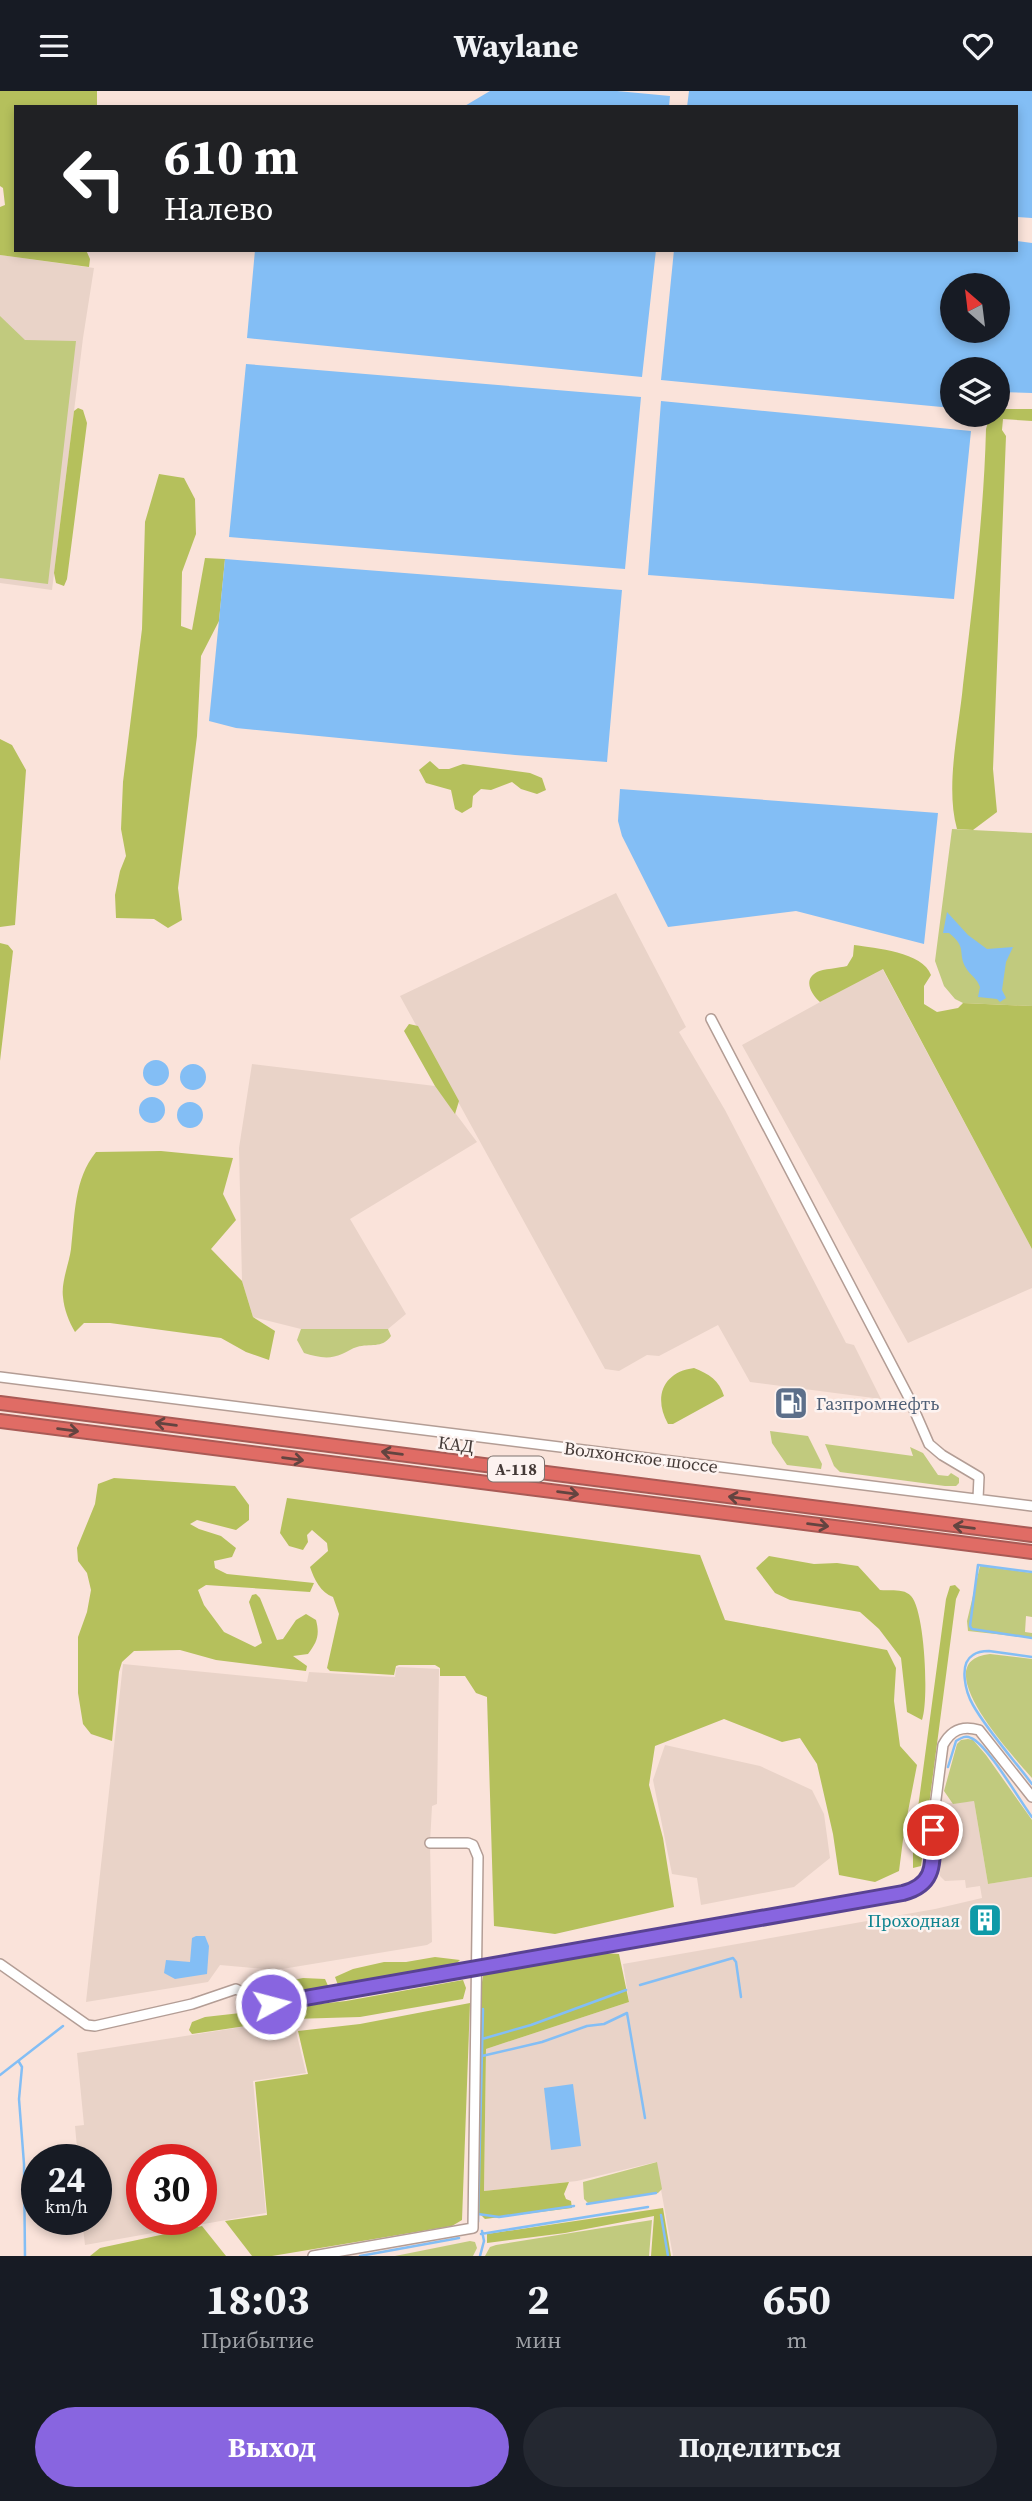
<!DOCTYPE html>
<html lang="ru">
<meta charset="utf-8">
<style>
:root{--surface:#171b24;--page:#242831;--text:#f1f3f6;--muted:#9ea1a6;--accent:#8865e0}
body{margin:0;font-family:"Source Serif 4",serif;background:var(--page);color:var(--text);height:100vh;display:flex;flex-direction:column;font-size:26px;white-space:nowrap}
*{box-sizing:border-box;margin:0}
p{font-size:23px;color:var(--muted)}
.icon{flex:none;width:38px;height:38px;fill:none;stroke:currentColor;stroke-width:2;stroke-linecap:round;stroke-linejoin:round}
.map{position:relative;height:2165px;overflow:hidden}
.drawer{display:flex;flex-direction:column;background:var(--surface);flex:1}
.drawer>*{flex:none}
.top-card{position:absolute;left:14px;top:14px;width:1004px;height:147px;border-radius:0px;box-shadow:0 4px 10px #0003;background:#202124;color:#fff;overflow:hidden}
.needle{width:46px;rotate:332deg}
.fabs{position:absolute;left:940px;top:182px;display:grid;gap:14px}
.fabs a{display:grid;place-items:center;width:70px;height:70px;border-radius:50%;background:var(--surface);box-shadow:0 4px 10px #0003;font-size:35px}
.speed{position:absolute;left:21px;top:2053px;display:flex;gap:14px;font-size:35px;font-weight:700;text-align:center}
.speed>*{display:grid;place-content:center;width:91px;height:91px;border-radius:50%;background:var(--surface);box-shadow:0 4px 10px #0003;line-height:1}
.speed small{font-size:18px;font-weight:400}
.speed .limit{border:10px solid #d22;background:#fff;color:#111}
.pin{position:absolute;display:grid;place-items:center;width:60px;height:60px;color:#fff;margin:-30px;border:4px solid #fff;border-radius:50%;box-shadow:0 2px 7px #0007}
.me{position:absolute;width:77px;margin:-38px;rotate:83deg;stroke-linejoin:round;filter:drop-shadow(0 0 5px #0008)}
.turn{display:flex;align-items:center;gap:24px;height:147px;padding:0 35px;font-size:32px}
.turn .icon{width:91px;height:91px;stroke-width:2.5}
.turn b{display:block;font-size:49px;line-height:60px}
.eta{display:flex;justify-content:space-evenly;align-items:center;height:119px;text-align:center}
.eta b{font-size:42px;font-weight:700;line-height:49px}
.action{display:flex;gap:14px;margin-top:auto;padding:14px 35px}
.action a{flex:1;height:80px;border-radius:42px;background:var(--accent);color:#fff;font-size:28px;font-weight:700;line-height:80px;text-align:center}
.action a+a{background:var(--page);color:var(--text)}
header{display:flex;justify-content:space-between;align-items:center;height:91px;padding:0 35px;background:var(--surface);font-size:32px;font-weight:700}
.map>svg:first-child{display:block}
.industrial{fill:#e9d3c8;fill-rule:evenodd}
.green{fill:#c1ca7e}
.forest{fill:#b5c05c}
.water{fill:#83bef5;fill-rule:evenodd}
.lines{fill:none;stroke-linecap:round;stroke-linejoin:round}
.stream{stroke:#83bef5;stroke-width:2.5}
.minor-casing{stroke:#b39d95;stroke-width:12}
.highway-casing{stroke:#a95a55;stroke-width:16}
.minor{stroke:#fff;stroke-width:9}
.highway{stroke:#e06c65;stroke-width:12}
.oneway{stroke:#634440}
.route-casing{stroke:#584292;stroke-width:18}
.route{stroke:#8865e0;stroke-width:12}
.labels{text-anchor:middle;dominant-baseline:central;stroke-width:5;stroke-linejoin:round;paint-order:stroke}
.shield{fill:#fdf3f0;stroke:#7c726e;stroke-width:2}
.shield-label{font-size:16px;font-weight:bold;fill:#443a37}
.service-label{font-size:18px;fill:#4e5e75;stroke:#fdf3f0;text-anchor:start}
.street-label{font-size:18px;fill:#443a37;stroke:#fdf3f0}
.culture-label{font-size:18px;fill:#0d838f;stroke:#fdf3f0;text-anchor:end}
</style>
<header><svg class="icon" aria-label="menu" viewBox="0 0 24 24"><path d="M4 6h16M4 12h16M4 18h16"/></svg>Waylane<svg class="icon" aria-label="heart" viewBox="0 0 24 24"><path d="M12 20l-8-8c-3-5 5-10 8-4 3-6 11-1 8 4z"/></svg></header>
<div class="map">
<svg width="1032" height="2165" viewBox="0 0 1032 2165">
<rect width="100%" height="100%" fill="#fae3da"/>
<path class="industrial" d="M 0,164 L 94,177 L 83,247 L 52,499 L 0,492 Z
M 616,802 L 686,936 L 679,941 L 725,1019 L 846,1252 L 854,1254 L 881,1308 L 750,1291 L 718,1234 L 659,1265 L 647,1264 L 619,1280 L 605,1278 L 400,905 Z
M 882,877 L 1032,1158 L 1032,1197 L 908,1252 L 742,954 Z
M 252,973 L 435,995 L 477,1051 L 350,1128 L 406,1223 L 388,1238 L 301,1238 L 253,1226 L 242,1190 L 239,1057 Z
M 123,1573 L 307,1591 L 309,1581 L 395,1586 L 396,1577 L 399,1576 L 439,1578 L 437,1713 L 432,1715 L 430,1752 L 432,1851 L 427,1854 L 276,1879 L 220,1874 L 208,1891 L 86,1911 Z
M 665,1654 L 760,1675 L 812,1699 L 824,1723 L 830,1767 L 794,1796 L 701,1814 L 697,1787 L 672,1783 L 653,1689 Z
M 974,1710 L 988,1793 L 1032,1786 L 1032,2165 L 673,2165 L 656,2071 L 577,2090 L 484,2100 L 486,1958 L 629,1911 L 623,1873 L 935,1818 L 982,1807 L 980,1795 L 966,1797 L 965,1789 L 945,1790 L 940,1785 L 937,1770 L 941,1713 Z
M 293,1928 L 306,1982 L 253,1990 L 266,2122 L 85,2154 L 82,2128 L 96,2128 L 96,2068 L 78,2068 L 75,2035 L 84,2034 L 77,1962 ZM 142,2068 L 201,2068 L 201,2128 L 142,2128 Z"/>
<path class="green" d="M 0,225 L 25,249 L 76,250 L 48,493 L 0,487 Z
M 952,738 L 1032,742 L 1032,915 L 963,912 L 955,908 L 944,895 L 935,870 Z
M 301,1238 L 388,1238 L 391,1245 C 382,1258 370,1252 357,1256 C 352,1257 347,1261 342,1263 C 329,1269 317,1266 304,1262 L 297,1249 Z
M 770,1340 L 808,1345 L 822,1373 L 821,1378 L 787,1374 L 772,1352 Z
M 825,1353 L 913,1365 L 910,1356 L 923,1362 L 938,1384 L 948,1385 L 951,1382 L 959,1387 L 959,1392 L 956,1395 L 945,1395 L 840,1381 L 834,1375 Z
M 980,1475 L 1032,1482 L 1032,1526 L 1026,1525 L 1025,1541 L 1032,1542 L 1032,1547 L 968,1540 L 967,1530 Z
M 990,1563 L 1032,1568 L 1032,1687 C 1015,1667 923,1570 990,1563 Z
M 968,1648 L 973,1649 L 986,1664 L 1032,1729 L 1032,1786 L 988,1793 L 974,1710 L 953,1713 L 944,1700 L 957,1653 L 961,1649 Z
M 657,2071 L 662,2098 L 658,2102 L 589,2113 L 584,2108 L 583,2091 Z
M 652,2129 L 649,2165 L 485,2165 L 490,2156 L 496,2154 Z
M 470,2150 L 475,2151 L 477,2157 L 473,2165 L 395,2165 Z"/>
<path class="forest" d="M 0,0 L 97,0 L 97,16 L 16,16 L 16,159 L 86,159 L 90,168 L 89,176 L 0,164 L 0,116 L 5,114 L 3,97 L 0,95 Z
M 78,317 L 83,319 L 87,332 L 67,488 L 64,495 L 56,492 L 54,482 L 74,320 Z
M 999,318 L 1032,318 L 1032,330 L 1003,328 L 1002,339 L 1006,345 L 993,678 L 997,721 L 973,739 L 957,738 C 945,695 959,638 963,594 C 973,510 984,422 986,338 L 990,324 L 998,324 Z
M 159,383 L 184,387 L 195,408 L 196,443 L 182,481 L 181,535 L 192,539 L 205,467 L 225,468 L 219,530 L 201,565 L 197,645 L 178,797 L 182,829 L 168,837 L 154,828 L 116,827 L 115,804 L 120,780 L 126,765 L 121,738 L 123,691 L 142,538 L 145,431 Z
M 0,648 L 12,654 L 26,679 L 15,834 L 0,836 Z
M 430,670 L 439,678 L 449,678 L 463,673 L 530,682 L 542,687 L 546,699 L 537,703 L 521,698 L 512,691 L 491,699 L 481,698 L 473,705 L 472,716 L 462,722 L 455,718 L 451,699 L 426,692 L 419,679 Z
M 0,852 L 8,854 L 13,860 L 0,970 Z
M 854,854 C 875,857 923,861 931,884 L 924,895 L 924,913 L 937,921 L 958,917 L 963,912 L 1032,915 L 1032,1158 L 883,878 L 820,911 C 812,904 802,889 817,881 C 822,878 840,877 847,875 L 853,865 Z
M 409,933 L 418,935 L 459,1010 L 455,1023 L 435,995 L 404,940 Z
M 161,1060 L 233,1067 L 223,1103 L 236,1129 L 211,1158 L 242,1190 L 253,1226 L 275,1240 L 269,1269 L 246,1261 L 221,1247 L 110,1232 L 84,1232 L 75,1241 C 69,1231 64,1218 63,1206 C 61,1191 69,1173 71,1158 C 75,1124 74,1088 96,1061 Z
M 694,1277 C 709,1283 719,1289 724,1305 L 673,1333 L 668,1333 C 653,1306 663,1281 694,1277 Z
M 114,1387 L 235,1395 L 249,1414 L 249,1429 L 236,1439 L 197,1429 L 190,1433 L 199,1438 L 221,1445 L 236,1457 L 232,1466 L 214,1470 L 215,1477 L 227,1483 L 314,1492 L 310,1501 L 206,1494 L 198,1499 L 204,1514 L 224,1541 L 255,1556 L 262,1552 L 249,1511 L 252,1504 L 256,1503 L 260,1507 L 277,1549 L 283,1548 L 296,1529 L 306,1523 L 316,1529 C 320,1544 317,1551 308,1563 L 293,1565 L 307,1575 L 306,1580 L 216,1569 L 180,1559 L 134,1560 L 122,1571 L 119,1581 L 112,1650 L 91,1643 L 83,1633 L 78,1602 L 78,1546 L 87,1521 L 91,1499 L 87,1482 L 78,1470 L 77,1457 L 95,1413 L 98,1393 Z
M 287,1407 L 700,1464 L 725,1529 L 887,1559 L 896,1577 L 894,1610 L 900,1655 L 917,1674 L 904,1741 L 899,1780 L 875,1791 L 839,1784 L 833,1743 L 817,1673 L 800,1647 L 782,1651 L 724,1628 L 655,1655 L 649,1694 L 663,1747 L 674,1816 L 555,1843 L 494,1835 L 487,1606 L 476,1602 L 465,1585 L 440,1585 L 440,1577 L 435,1574 L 399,1574 L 396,1575 L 394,1584 L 330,1580 L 327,1577 L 339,1523 L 333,1506 C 321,1502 314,1488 310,1476 L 328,1460 L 327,1452 L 312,1439 L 307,1444 L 308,1451 L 303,1459 L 289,1455 L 280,1442 Z
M 769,1465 L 814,1473 L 837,1472 L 858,1475 L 880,1499 C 890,1500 904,1497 911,1505 C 925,1520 929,1610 922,1629 L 907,1621 L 901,1567 L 879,1538 L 860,1521 L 790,1509 L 775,1502 L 756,1477 Z
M 955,1494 L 960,1499 L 956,1508 L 921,1775 L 913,1777 L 913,1754 L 946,1508 L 950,1495 Z
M 601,1862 L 619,1863 L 629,1911 L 486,1958 L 484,2100 L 569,2091 L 564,2103 L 566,2108 L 571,2110 L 572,2117 L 485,2128 L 479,2122 L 478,2102 L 481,1897 L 483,1885 L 494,1879 Z
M 435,1866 L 460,1869 L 452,1877 L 339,1897 L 335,1886 L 353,1878 L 384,1871 L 406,1871 Z
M 303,1887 L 325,1888 L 330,1899 L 303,1905 L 275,1905 L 273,1898 L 278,1892 Z
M 463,1889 L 466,1897 L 463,1908 L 360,1926 L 293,1928 L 192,1943 L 189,1939 L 192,1931 L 205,1926 L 346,1910 Z
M 470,1912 L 462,2129 L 452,2135 L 272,2165 L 252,2165 L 225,2130 L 267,2124 L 255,1991 L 308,1983 L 298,1940 L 360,1933 Z
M 663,2117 L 671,2165 L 651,2165 L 654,2125 L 565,2142 L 487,2152 L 487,2143 Z
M 202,2135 L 226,2165 L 90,2165 L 100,2157 Z"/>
<path class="water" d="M 490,0 L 617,0 L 670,5 L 669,16 L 463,16 Z
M 689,0 L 1032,0 L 1032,127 L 1017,126 L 1017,16 L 687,16 Z
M 1017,150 L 1032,152 L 1032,302 L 998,301 L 998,278 L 952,278 L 952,317 L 661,289 L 674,159 L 1017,159 ZM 952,194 L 998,194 L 998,240 L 952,240 Z
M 255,159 L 656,159 L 642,286 L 247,247 Z
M 246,273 L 641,306 L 625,478 L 229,446 Z
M 661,310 L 971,340 L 954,508 L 648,484 Z
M 225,468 L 622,499 L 607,671 L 515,664 L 236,637 L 209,630 Z
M 620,698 L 938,722 L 924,853 L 796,820 L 668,836 L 622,745 L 618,730 Z
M 947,821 L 968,844 L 987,858 L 1013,856 L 1006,871 L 1002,899 L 1006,907 L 1000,911 L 997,908 L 978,906 L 980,896 C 977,887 970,884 966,877 C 957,862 968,857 949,842 L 943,842 Z
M143 982a13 13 0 1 1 26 0a13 13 0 1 1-26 0Z
M180 986a13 13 0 1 1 26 0a13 13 0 1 1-26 0Z
M139 1019a13 13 0 1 1 26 0a13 13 0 1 1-26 0Z
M177 1024a13 13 0 1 1 26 0a13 13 0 1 1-26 0Z
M 196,1845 L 205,1845 L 209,1855 L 207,1883 L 175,1888 L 164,1882 L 166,1869 L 190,1871 L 192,1847 Z
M 573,1993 L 581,2055 L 551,2059 L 544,1997 Z"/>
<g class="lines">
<path class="stream" d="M 1032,1481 L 978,1474 L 970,1535 L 972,1538 L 1032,1547
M 1032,1566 L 989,1560 C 984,1560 977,1561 973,1564 C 958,1573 966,1602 973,1614 C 987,1639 1014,1669 1032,1693
M 948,1676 L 956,1650 C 961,1647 965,1644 971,1647 C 987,1653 1020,1710 1032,1726
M 640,1894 L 733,1867 L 736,1871 L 741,1906
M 482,1948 L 531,1934 L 626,1899
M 482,1965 L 542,1951 L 587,1935 L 604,1933 L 627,1922 L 645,2027
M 19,1971 L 22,1976 L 19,2008 L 24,2073 L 25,2165
M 0,1984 L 63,1935
M 587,2113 L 656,2102
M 478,2123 L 499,2126 L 574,2115
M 661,2124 L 668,2165
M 478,2131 L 483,1918
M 481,2143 L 648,2116
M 360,2165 L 459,2147
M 480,2165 L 484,2150 L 482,2140"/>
<g class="minor-casing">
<path id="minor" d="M 711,928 L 908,1305 L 929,1353 L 942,1364 L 979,1386 L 978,1408
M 0,1286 L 1032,1415
M 0,1873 L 87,1934 L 95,1935 L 192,1913 L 236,1898 L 262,1911 L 290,1911 L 916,1798 L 923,1794 L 931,1778 L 935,1716 L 943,1654 C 951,1639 962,1634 979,1639 L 1032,1706
M 313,2165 L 473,2137 L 478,1766 L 473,1754 L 468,1752 L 430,1752"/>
</g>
<g class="highway-casing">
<path id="highway" d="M 0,1312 L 1032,1444
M 0,1330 L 1032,1461"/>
</g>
<use href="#minor" class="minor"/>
<use href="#highway" class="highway"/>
</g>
<defs><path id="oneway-shaft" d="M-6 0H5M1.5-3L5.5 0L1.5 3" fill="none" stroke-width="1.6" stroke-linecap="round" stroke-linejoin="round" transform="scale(1.75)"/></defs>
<g class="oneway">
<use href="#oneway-shaft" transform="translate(166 1333) rotate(-173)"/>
<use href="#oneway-shaft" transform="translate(68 1339) rotate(7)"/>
<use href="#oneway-shaft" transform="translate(392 1362) rotate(-173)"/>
<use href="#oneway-shaft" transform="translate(293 1368) rotate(7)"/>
<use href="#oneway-shaft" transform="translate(568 1402) rotate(7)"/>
<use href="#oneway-shaft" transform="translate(739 1407) rotate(-173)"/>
<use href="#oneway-shaft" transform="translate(818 1434) rotate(7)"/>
<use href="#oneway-shaft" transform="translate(964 1436) rotate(-173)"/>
</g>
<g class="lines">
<g class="route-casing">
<path id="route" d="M 271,1913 L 903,1802 C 938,1793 932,1769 933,1739"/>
</g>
<use href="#route" class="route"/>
</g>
<defs>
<g id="fuel-square" transform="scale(1.75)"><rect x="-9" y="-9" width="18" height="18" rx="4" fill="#5c6f8a" stroke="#fdf3f0"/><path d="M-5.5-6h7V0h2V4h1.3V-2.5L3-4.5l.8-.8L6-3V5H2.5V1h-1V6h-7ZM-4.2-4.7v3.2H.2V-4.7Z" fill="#fff"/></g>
<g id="building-square" transform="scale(1.75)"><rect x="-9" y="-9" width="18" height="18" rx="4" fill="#0f9aa8" stroke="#fdf3f0"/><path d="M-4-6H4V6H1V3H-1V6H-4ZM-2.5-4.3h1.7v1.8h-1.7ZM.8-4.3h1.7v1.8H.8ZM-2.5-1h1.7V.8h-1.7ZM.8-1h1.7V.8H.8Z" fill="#fff"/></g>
</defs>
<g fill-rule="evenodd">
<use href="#fuel-square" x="791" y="1312"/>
<use href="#building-square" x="985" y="1829"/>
</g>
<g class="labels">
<rect class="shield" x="488" y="1365.5" width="56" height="25" rx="5"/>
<g class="shield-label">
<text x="516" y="1378">А-118</text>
</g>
<g class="service-label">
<text x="816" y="1312">Газпромнефть</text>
</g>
<g class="street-label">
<text transform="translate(456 1353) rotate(7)">КАД</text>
<text transform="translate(641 1366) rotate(7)">Волхонское шоссе</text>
</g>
<g class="culture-label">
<text x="960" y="1829">Проходная</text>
</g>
</g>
</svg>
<div class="fabs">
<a><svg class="needle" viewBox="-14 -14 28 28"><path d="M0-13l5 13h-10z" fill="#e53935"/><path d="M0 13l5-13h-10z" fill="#9ea1a6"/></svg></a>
<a><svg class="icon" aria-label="layers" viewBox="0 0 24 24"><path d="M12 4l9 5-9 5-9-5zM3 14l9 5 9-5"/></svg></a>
</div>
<div class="speed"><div>24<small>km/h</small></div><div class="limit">30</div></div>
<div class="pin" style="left:933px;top:1739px;background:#d93025"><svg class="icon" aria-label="arrive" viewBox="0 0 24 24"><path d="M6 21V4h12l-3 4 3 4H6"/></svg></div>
<svg class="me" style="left:271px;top:1913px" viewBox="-20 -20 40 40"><circle r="17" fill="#8865e0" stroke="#fff" stroke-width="3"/><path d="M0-11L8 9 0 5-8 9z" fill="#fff"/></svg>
<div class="top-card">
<div class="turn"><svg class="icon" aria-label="left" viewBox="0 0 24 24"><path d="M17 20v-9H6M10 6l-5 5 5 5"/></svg><div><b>610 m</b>Налево</div></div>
</div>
</div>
<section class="drawer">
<div class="eta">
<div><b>18:03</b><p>Прибытие</p></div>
<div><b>2</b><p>мин</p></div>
<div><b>650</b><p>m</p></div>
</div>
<div class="action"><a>Выход</a><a>Поделиться</a></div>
</section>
